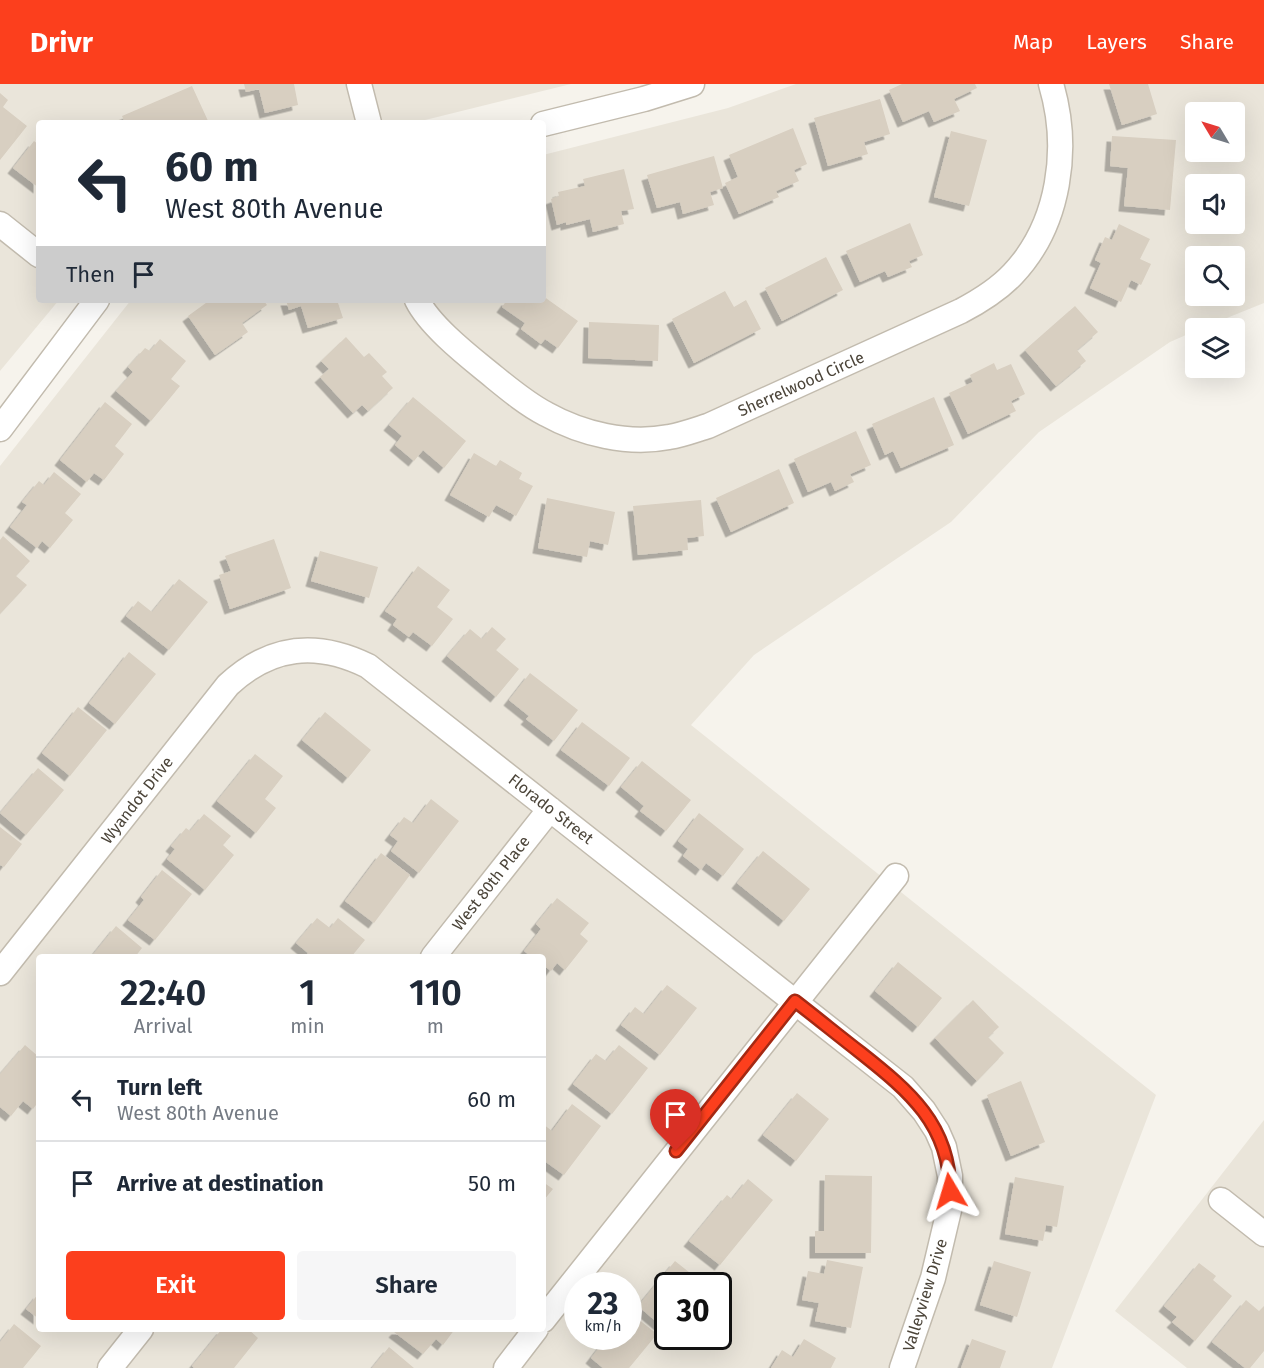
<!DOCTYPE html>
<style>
:root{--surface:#fff;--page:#f6f6f7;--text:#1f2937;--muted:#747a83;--line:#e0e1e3;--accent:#fc3f1d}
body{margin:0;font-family:"Fira Sans",sans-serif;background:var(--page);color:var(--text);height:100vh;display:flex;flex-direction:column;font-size:22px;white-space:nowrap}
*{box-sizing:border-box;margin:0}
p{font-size:20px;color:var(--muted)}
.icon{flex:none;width:33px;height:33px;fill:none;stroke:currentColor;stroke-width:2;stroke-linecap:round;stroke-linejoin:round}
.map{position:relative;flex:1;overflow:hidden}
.sheet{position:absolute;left:36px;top:870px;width:510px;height:378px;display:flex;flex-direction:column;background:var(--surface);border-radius:6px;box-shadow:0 6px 24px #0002}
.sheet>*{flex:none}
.banner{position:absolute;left:36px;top:36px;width:510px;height:183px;border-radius:6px;box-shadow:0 6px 24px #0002;background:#fff;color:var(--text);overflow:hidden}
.needle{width:39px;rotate:308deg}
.tools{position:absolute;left:1185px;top:18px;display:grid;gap:12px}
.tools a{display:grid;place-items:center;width:60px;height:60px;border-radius:6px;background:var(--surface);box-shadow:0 6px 24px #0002;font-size:30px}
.speed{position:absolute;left:564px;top:1188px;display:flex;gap:12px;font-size:30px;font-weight:700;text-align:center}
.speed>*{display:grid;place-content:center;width:78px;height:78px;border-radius:50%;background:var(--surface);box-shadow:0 6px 24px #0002;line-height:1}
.speed small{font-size:15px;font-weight:400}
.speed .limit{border:3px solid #111;border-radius:9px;background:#fff;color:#111}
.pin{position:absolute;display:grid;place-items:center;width:51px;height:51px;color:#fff;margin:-62px -26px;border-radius:50% 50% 50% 0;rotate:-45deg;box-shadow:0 0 6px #0007}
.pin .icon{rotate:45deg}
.me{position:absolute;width:66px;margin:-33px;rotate:353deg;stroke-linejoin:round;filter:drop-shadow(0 0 4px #0008)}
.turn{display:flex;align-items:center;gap:21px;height:126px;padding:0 30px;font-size:27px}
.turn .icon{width:78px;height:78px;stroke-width:2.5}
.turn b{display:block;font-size:42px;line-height:51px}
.then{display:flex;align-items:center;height:57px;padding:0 30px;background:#0003;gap:12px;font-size:22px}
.eta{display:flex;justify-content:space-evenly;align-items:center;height:102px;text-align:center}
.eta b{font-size:36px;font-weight:600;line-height:42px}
.button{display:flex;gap:12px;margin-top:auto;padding:12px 30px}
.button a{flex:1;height:69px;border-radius:6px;background:var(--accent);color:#fff;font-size:24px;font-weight:600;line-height:69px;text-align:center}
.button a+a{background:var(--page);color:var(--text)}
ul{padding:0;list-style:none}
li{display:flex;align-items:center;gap:18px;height:84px;padding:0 30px;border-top:2px solid var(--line)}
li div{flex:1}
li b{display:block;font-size:22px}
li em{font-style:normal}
header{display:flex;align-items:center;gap:36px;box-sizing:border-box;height:84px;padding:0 30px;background:var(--accent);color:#fff}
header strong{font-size:28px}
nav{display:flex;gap:33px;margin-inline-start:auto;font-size:21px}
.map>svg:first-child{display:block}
.residential{fill:#eae5da;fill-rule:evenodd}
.building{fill:#d8cfc1;filter:url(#shadow)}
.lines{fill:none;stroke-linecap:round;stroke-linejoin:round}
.minor-casing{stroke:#c2bbae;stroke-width:27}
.minor{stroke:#fff;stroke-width:24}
.route-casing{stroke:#a42913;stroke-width:15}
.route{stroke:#fc3f1d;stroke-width:10}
.labels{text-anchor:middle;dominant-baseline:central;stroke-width:4.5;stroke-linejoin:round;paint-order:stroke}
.street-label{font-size:16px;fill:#4b4439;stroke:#fff}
</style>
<header>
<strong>Drivr</strong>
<nav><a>Map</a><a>Layers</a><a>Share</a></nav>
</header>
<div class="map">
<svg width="1264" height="1284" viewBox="0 0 1264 1284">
<defs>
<filter id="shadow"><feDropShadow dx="-5.5" dy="5.5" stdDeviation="0" flood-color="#0004"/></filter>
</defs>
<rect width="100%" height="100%" fill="#f6f3ec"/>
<path class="residential" d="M 0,0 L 571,0 L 413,39 L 39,39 L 39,216 L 59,216 L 0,287 Z
M 796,0 L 1264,0 L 1264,219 L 1202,244 L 1196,244 L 1195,247 L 1170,258 L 1039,348 L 951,438 L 754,571 L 691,641 L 1156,1011 L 1052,1284 L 0,1284 L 0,382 L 131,216 L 543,216 L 543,71 L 728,24 ZM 1196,28 L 1234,28 L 1234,68 L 1196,68 ZM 1196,100 L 1234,100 L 1234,140 L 1196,140 ZM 1196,172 L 1234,172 L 1234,212 L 1196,212 ZM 39,873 L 543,873 L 543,1245 L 39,1245 ZM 578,1202 L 628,1202 L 628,1252 L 578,1252 ZM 668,1202 L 718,1202 L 718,1252 L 668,1252 Z
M 1264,1036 L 1264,1284 L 1187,1284 L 1115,1227 Z"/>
<path class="building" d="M 244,0 L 294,0 L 298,21 L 265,29 L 259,5 L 246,8 Z
M 902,0 L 975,0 L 977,4 L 954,15 L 960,27 L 934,38 L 929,27 L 903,38 L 889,6 Z
M 1109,0 L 1148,0 L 1157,30 L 1122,41 Z
M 192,2 L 209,39 L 125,39 L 122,32 Z
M 0,9 L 8,16 L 3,23 L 27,42 L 0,76 Z
M 880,15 L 890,50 L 864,58 L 868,70 L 828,82 L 814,34 Z
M 793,44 L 807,80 L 794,86 L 799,97 L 776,107 L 779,113 L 739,130 L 725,99 L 738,93 L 729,71 Z
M 951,47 L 987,56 L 969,122 L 934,113 Z
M 1112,52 L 1176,56 L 1170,126 L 1124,122 L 1128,84 L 1110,82 Z
M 34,57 L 39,61 L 39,104 L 13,84 Z
M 714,72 L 723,104 L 710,108 L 714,121 L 683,130 L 680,118 L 657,124 L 647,91 Z
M 624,85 L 634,125 L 621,127 L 624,140 L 593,148 L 590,135 L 566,141 L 566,138 L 557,141 L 551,115 L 559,112 L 558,108 L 585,102 L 583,95 Z
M 910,139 L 923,171 L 909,177 L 912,183 L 888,193 L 885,187 L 860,198 L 846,167 Z
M 1119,140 L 1150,155 L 1140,175 L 1151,180 L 1141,201 L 1131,196 L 1121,218 L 1090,204 L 1101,179 L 1095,176 L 1105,153 L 1112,156 Z
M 826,173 L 843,206 L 782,237 L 765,204 Z
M 725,207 L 734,223 L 746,216 L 761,245 L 694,279 L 672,235 Z
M 543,212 L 578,237 L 558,264 L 545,255 L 541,260 L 521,245 L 525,239 L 502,223 L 507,216 L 543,216 Z
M 210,216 L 263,216 L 267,221 L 242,239 L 248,248 L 215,271 L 188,232 Z
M 286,216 L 345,216 L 338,219 L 343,234 L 308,244 L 301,222 L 289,226 Z
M 1075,222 L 1098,248 L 1077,266 L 1086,277 L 1056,302 L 1025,266 Z
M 589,238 L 659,241 L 658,277 L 588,274 Z
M 346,253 L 364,273 L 369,269 L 387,288 L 382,292 L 393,304 L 368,327 L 362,321 L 353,329 L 320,293 L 329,285 L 321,277 Z
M 160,255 L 186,277 L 171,295 L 180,302 L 151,337 L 116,307 L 133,288 L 128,283 L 145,264 L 150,267 Z
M 994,279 L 997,286 L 1011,280 L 1025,310 L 1011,317 L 1016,327 L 968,350 L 949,309 L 973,298 L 970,291 Z
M 413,313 L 466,357 L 444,384 L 423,366 L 414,377 L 395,361 L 402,352 L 389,341 Z
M 934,313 L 954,361 L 901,384 L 893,367 L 885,371 L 872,340 Z
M 105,318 L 132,340 L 115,362 L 124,370 L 104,396 L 94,389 L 87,398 L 60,376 Z
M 856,347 L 871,381 L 850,390 L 854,398 L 835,407 L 831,398 L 808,408 L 794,375 Z
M 474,369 L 496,382 L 500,376 L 522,389 L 519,395 L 533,402 L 516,432 L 496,421 L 489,433 L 450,411 Z
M 779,385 L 794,419 L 731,448 L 716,414 Z
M 54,388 L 81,410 L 65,429 L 73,436 L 50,464 L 42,457 L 37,464 L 10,443 L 27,421 L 22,418 L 39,397 L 44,401 Z
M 547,414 L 615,428 L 608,461 L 590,457 L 587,473 L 538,464 Z
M 701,416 L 704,452 L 687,454 L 688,466 L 638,471 L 633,422 Z
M 3,452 L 30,477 L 16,492 L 27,501 L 0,530 L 0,456 Z
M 274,455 L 291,504 L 230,525 L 219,491 L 231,487 L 225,472 Z
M 320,467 L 378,483 L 369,514 L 311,497 Z
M 418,482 L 450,506 L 437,523 L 453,535 L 432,562 L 413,548 L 409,553 L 393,541 L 397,535 L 385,527 Z
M 179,495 L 208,518 L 169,566 L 126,532 L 138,517 L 152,528 Z
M 492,543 L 506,555 L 496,566 L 519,585 L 496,613 L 447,572 L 470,545 L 482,555 Z
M 129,568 L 156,590 L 115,640 L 89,619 Z
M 530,589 L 578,626 L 554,657 L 526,635 L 529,632 L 509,616 Z
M 78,623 L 107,646 L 70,692 L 42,669 Z
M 325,628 L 371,666 L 348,694 L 302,656 Z
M 582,638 L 630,674 L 609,702 L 561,666 Z
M 255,670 L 283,692 L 265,715 L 276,724 L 256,749 L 217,717 Z
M 642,677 L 691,716 L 666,747 L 640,727 L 644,722 L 621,703 Z
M 38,684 L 64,706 L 26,751 L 0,729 Z
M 431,715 L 459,737 L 419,789 L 391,767 L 398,757 L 390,751 L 404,733 L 413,739 Z
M 699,729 L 744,765 L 723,792 L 706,779 L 701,786 L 683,772 L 688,765 L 678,757 Z
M 204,730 L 231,752 L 223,761 L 234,771 L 205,806 L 167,775 L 175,765 L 171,762 L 186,744 L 190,747 Z
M 0,743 L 22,760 L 4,783 L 0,781 Z
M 763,767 L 810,805 L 784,837 L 737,799 Z
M 381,769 L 410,791 L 374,839 L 345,817 Z
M 162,786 L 192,810 L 155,856 L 128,836 L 144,816 L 141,813 Z
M 557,814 L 589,839 L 580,850 L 588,857 L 565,886 L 557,879 L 551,887 L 543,881 L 543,873 L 532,873 L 524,867 L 541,845 L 536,840 Z
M 317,834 L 330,844 L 338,834 L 365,856 L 351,873 L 305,873 L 308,869 L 296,859 Z
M 116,842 L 142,864 L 135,873 L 91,873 Z
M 898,878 L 942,914 L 918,943 L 875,907 Z
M 667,901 L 697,924 L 660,971 L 621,941 L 635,923 L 644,930 Z
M 973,916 L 999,943 L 988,953 L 1004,969 L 977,997 L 935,954 Z
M 25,961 L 39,973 L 39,1017 L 33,1025 L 23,1017 L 11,1032 L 0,1023 L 0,990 Z
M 619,961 L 648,984 L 612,1030 L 573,1000 L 596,970 L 606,977 Z
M 1021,997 L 1045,1058 L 1011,1072 L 987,1011 Z
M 797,1009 L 829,1035 L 796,1077 L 763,1051 Z
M 572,1020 L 601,1042 L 564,1091 L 543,1076 L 543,1040 L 552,1047 Z
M 825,1091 L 872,1092 L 871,1169 L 815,1169 L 815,1147 L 824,1147 Z
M 1015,1093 L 1064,1102 L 1057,1143 L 1046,1141 L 1043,1157 L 1005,1150 Z
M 748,1095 L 773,1116 L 720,1181 L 689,1157 L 727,1111 L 732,1115 Z
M 543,1098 L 553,1105 L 543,1117 Z
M 827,1176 L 863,1183 L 851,1244 L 815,1237 L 819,1219 L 802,1216 L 808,1187 L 824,1190 Z
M 675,1177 L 704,1200 L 668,1202 L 666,1246 L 638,1222 Z
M 994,1177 L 1031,1188 L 1017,1233 L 980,1221 Z
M 1199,1179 L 1216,1192 L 1213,1196 L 1232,1212 L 1195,1257 L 1172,1238 L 1177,1233 L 1164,1222 Z
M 39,1209 L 39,1235 L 26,1225 Z
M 1246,1216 L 1259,1227 L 1264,1222 L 1264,1267 L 1250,1284 L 1245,1284 L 1212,1258 Z
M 628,1227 L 657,1250 L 629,1284 L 603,1284 L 591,1274 L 608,1252 L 628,1252 Z
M 14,1240 L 41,1262 L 23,1284 L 0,1284 L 0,1258 Z
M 222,1245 L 248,1245 L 258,1254 L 234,1284 L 194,1284 L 192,1282 Z
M 397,1245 L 455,1245 L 443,1261 L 436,1255 L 423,1270 L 394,1248 Z
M 804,1255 L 836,1274 L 831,1284 L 771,1284 L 782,1266 L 793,1273 Z
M 972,1255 L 1006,1267 L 1000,1284 L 961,1284 Z
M 389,1263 L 414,1284 L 372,1284 Z"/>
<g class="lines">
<g class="minor-casing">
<path id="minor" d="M 359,0 L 369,39
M 543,40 L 644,15 L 692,0
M 0,140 L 39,171
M 417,216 C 429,240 462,267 483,284 C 503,300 523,318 546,330 C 582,350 628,361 669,353 C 682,351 695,346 708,342 L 961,227 C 980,217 998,206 1013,190 C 1060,140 1070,64 1051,0
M 0,345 L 97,216
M 433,873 L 550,725
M 0,889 L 228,601 C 271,561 317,557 368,582 L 903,1003 L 924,1027 L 937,1047 L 944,1063 L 950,1092 L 950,1122 L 933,1194 L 902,1284
M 1221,1116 L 1264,1150
M 543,1236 L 896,792
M 110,1284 L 141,1245
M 506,1284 L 536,1245"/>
</g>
<use href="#minor" class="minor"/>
</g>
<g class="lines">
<g class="route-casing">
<path id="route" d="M 676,1067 L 795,917 C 817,934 839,952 861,969 C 909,1007 950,1041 950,1107"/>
</g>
<use href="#route" class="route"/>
</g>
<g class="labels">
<g class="street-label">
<text transform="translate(801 300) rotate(-24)">Sherrelwood Circle</text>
<text transform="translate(137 716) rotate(-52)">Wyandot Drive</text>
<text transform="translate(551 725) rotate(38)">Florado Street</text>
<text transform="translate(491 799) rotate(-52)">West 80th Place</text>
<text transform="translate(925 1211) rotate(-73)">Valleyview Drive</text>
</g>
</g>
</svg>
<div class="tools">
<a><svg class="needle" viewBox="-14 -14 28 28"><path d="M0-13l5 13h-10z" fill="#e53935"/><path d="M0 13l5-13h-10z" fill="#747a83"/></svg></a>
<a><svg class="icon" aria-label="sound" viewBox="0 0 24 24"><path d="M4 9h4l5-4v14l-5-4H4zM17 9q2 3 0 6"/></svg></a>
<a><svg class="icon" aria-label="search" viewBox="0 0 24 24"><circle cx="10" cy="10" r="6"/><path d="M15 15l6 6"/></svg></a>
<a><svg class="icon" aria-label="layers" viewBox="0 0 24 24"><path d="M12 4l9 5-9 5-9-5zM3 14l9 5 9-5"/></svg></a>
</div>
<div class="speed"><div>23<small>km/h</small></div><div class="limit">30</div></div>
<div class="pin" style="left:676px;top:1067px;background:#d93025"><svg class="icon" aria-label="arrive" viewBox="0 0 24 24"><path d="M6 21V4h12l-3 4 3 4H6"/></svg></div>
<svg class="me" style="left:950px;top:1107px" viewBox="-20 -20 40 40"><path d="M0-17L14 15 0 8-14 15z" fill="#fc3f1d" stroke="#fff" stroke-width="4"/></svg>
<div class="banner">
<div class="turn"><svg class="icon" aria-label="left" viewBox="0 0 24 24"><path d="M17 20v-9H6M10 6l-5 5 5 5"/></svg><div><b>60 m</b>West 80th Avenue</div></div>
<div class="then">Then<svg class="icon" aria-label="arrive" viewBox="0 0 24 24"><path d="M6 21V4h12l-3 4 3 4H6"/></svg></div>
</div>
<section class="sheet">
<div class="eta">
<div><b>22:40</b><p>Arrival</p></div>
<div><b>1</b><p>min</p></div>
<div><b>110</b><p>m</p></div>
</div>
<ul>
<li><svg class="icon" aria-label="left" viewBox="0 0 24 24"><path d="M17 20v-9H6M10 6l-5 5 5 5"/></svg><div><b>Turn left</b><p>West 80th Avenue</p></div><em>60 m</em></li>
<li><svg class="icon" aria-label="arrive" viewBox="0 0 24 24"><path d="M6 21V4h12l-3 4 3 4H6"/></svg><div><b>Arrive at destination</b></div><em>50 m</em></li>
</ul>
<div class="button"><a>Exit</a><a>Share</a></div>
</section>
</div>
